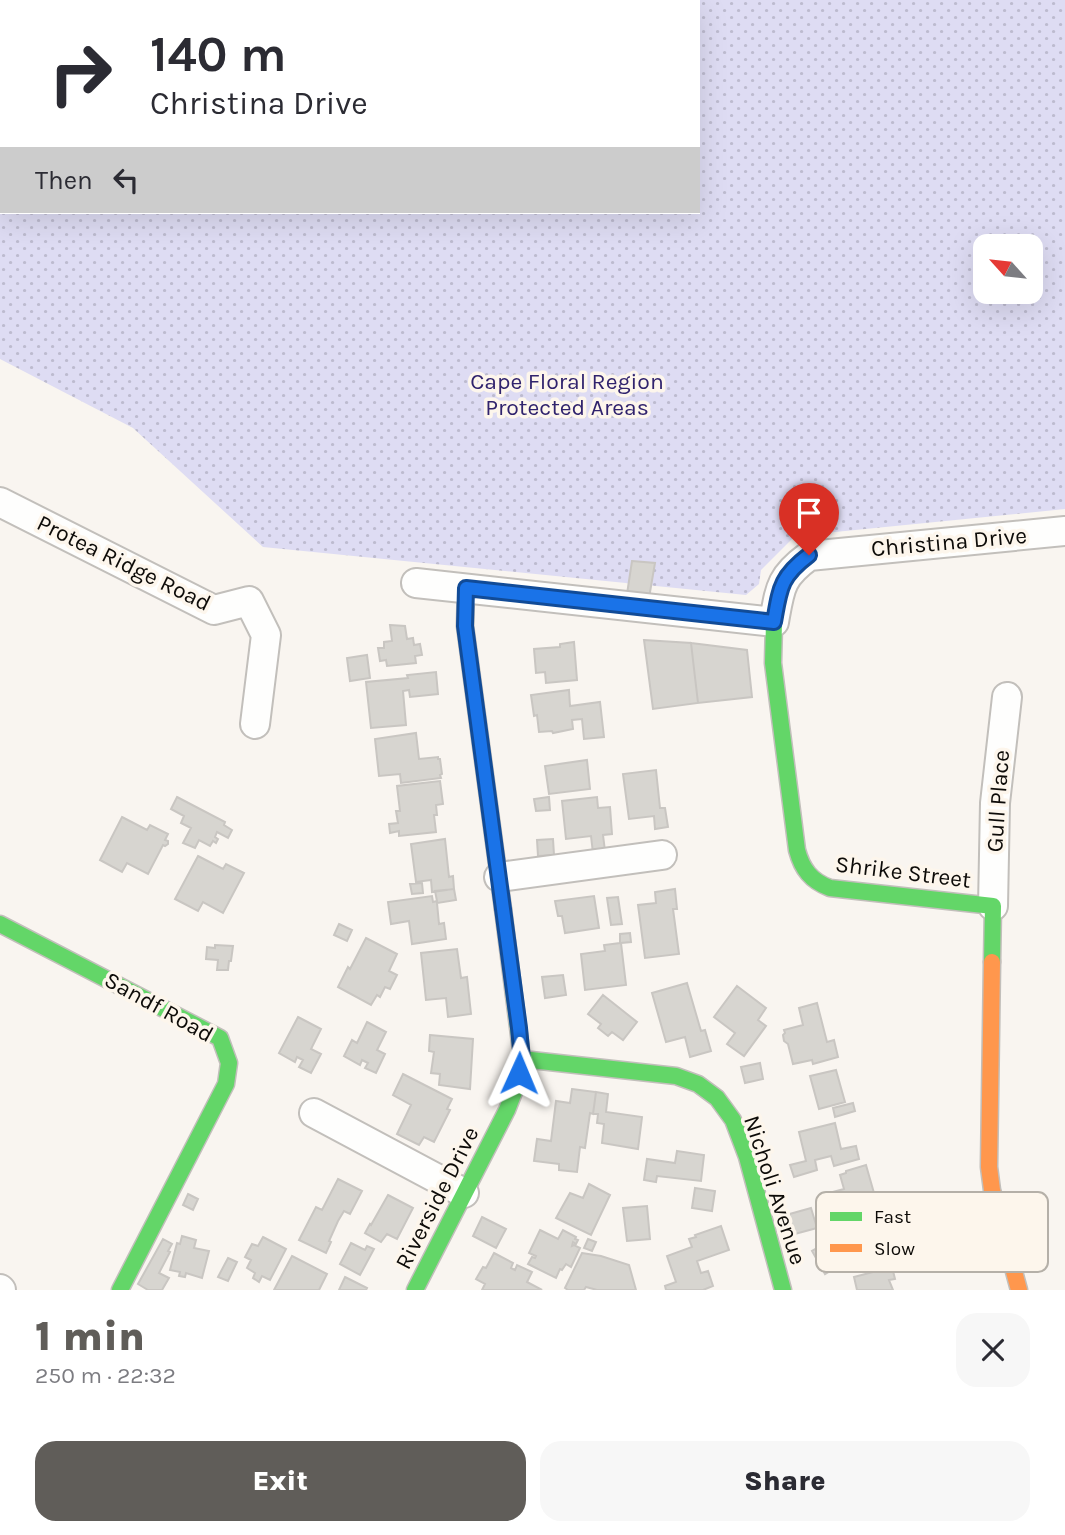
<!DOCTYPE html>
<meta charset="utf-8">
<style>
:root{--surface:#fff;--page:#f7f7f7;--text:#2b2b33;--muted:#7c7c81;--accent:#605d59}
body{margin:0;font-family:Karla,sans-serif;background:var(--page);color:var(--text);height:100vh;display:flex;flex-direction:column;font-size:26px;white-space:nowrap}
*{box-sizing:border-box;margin:0}
p{font-size:23px;color:var(--muted)}
.icon{flex:none;width:38px;height:38px;fill:none;stroke:currentColor;stroke-width:2;stroke-linecap:round;stroke-linejoin:round}
.map{position:relative;height:1290px;overflow:hidden}
.drawer{display:flex;flex-direction:column;background:var(--surface);flex:1}
.drawer>*{flex:none}
.banner{position:absolute;left:0px;top:0px;width:700px;height:214px;box-shadow:0 7px 28px #0002;background:#fff;color:var(--text);overflow:hidden}
.needle{width:46px;rotate:297deg}
.buttons{position:absolute;left:973px;top:234px;display:grid;gap:14px}
.buttons a{display:grid;place-items:center;width:70px;height:70px;border-radius:14px;background:var(--surface);box-shadow:0 7px 28px #0002;font-size:35px}
.pin{position:absolute;display:grid;place-items:center;width:60px;height:60px;color:#fff;margin:-72px -30px;border-radius:50% 50% 50% 0;rotate:-45deg;box-shadow:0 0 7px #0007}
.pin .icon{rotate:45deg}
.me{position:absolute;width:77px;margin:-38px;rotate:1deg;stroke-linejoin:round;filter:drop-shadow(0 0 5px #0008)}
.turn{display:flex;align-items:center;gap:24px;height:147px;padding:0 35px;font-size:32px}
.turn .icon{width:91px;height:91px;stroke-width:2.5}
.turn b{display:block;font-size:49px;line-height:60px}
.then{display:flex;align-items:center;height:66px;padding:0 35px;background:#0003;gap:14px;font-size:26px}
.round{display:grid;place-items:center;flex:none;width:74px;height:74px;border-radius:21px;background:var(--page)}
.summary{display:flex;align-items:center;justify-content:space-between;height:119px;padding:0 35px}
h1{font-size:42px;font-weight:800;line-height:52px;color:var(--accent)}
.primary-button{display:flex;gap:14px;margin-top:auto;padding:14px 35px}
.primary-button a{flex:1;height:80px;border-radius:21px;background:var(--accent);color:#fff;font-size:28px;font-weight:800;line-height:80px;text-align:center}
.primary-button a+a{background:var(--page);color:var(--text)}
.map>svg:first-child{display:block}
.grass{fill:url(#grass-dots);fill-rule:evenodd}
.building{fill:#d7d5d0;stroke:#c9c6c2;stroke-width:2}
.lines{fill:none;stroke-linecap:round;stroke-linejoin:round}
.street-casing{stroke:#c2bfbb;stroke-width:32}
.fast-casing{stroke:#c2bfbb;stroke-width:19}
.slow-casing{stroke:#c2bfbb;stroke-width:19}
.street{stroke:#fefefd;stroke-width:28}
.fast{stroke:#63d668;stroke-width:16}
.slow{stroke:#ff974d;stroke-width:16}
.route-casing{stroke:#114b97;stroke-width:18}
.route{stroke:#1a73e8;stroke-width:12}
.labels{text-anchor:middle;dominant-baseline:central;stroke-width:7;stroke-linejoin:round;paint-order:stroke}
.park-label{font-size:23px;fill:#30236d;stroke:#fdf6ec}
.street-label{font-size:23px;fill:#0d0b08;stroke:#fdf6ec}
.key{fill:#fdf6ec;stroke:#b5b0a8;stroke-width:2}
.key-label{font-size:19px;fill:#0d0b08}
</style>
<div class="map">
<svg width="1065" height="1290" viewBox="0 0 1065 1290">
<defs>
<pattern id="grass-dots" width="8" height="8" patternUnits="userSpaceOnUse" patternTransform="scale(1.75)"><rect width="8" height="8" fill="#dedcf3"/><path d="M2 2h.1M6 6h.1" fill="none" stroke="#bdbbcf" stroke-width="1.8" stroke-linecap="round"/></pattern>
</defs>
<rect width="100%" height="100%" fill="#f9f5f0"/>
<path class="grass" d="M 0,0 L 1065,0 L 1065,509 L 795,536 L 761,570 L 759,584 L 746,595 L 263,547 L 133,428 L 0,359 ZM 2,2 L 698,2 L 698,212 L 2,212 ZM 985,247 L 1031,247 L 1031,292 L 985,292 Z"/>
<path class="building" d="M 632,561 L 655,563 L 649,598 L 627,594 Z
M 390,625 L 405,626 L 407,639 L 413,638 L 414,645 L 420,644 L 422,655 L 415,656 L 416,663 L 387,666 L 386,660 L 380,661 L 378,648 L 384,648 L 384,642 L 392,641 Z
M 644,640 L 691,643 L 698,703 L 653,709 Z
M 574,642 L 577,680 L 546,683 L 545,672 L 536,673 L 534,649 L 560,647 L 560,644 Z
M 691,643 L 747,650 L 752,697 L 698,703 Z
M 367,655 L 370,678 L 350,681 L 347,658 Z
M 436,672 L 438,694 L 410,697 L 409,690 L 403,691 L 406,725 L 371,728 L 366,682 L 408,678 L 407,675 Z
M 569,690 L 570,706 L 600,702 L 604,737 L 584,739 L 582,719 L 572,720 L 573,729 L 553,733 L 552,731 L 539,732 L 537,715 L 534,716 L 531,695 Z
M 416,733 L 419,759 L 438,757 L 438,759 L 440,759 L 442,774 L 440,775 L 441,778 L 401,783 L 400,774 L 379,776 L 375,739 Z
M 587,760 L 590,789 L 549,794 L 545,766 Z
M 656,770 L 660,808 L 665,808 L 668,827 L 655,829 L 654,816 L 629,819 L 623,774 Z
M 440,781 L 443,804 L 436,805 L 437,815 L 434,815 L 436,832 L 399,836 L 399,831 L 390,833 L 389,824 L 398,823 L 396,811 L 400,811 L 397,786 Z
M 177,797 L 225,822 L 224,825 L 232,830 L 228,838 L 217,832 L 215,837 L 218,839 L 216,843 L 213,841 L 210,846 L 199,840 L 195,848 L 183,843 L 191,828 L 181,823 L 184,816 L 171,809 Z
M 549,797 L 550,810 L 536,811 L 534,799 Z
M 597,797 L 598,808 L 610,807 L 612,834 L 603,835 L 605,851 L 593,853 L 591,836 L 566,839 L 562,801 Z
M 122,817 L 147,830 L 150,825 L 168,834 L 165,840 L 168,841 L 168,844 L 165,846 L 163,845 L 148,874 L 127,863 L 122,872 L 100,860 Z
M 445,839 L 449,877 L 453,876 L 454,889 L 432,892 L 431,880 L 416,882 L 411,844 Z
M 553,839 L 554,855 L 538,856 L 537,840 Z
M 198,856 L 223,869 L 226,864 L 244,873 L 223,913 L 203,902 L 198,911 L 175,899 Z
M 422,883 L 423,893 L 412,894 L 410,884 Z
M 454,889 L 456,900 L 437,903 L 439,924 L 444,923 L 446,939 L 412,944 L 409,921 L 391,924 L 388,902 L 432,896 L 433,902 L 437,901 L 435,891 Z
M 675,889 L 677,909 L 673,909 L 679,954 L 645,958 L 638,905 L 656,903 L 655,892 Z
M 594,896 L 599,928 L 565,933 L 562,916 L 558,916 L 555,901 Z
M 618,897 L 622,924 L 611,925 L 607,898 Z
M 339,924 L 352,930 L 347,941 L 334,935 Z
M 630,933 L 631,942 L 621,943 L 626,985 L 585,990 L 581,954 L 605,951 L 604,945 L 620,943 L 620,934 Z
M 366,938 L 397,954 L 389,971 L 397,975 L 390,989 L 385,987 L 380,997 L 377,995 L 371,1005 L 338,987 L 348,967 L 350,969 Z
M 215,945 L 233,946 L 231,961 L 229,961 L 228,970 L 217,970 L 218,960 L 206,959 L 207,947 L 215,948 Z
M 457,949 L 461,978 L 467,977 L 471,1014 L 448,1017 L 446,998 L 426,1000 L 421,953 Z
M 563,975 L 566,995 L 545,998 L 542,977 Z
M 687,983 L 701,1031 L 705,1030 L 711,1051 L 690,1057 L 685,1037 L 666,1042 L 652,993 Z
M 737,986 L 766,1008 L 758,1020 L 766,1026 L 744,1056 L 727,1044 L 735,1033 L 714,1017 Z
M 603,995 L 637,1022 L 623,1040 L 612,1032 L 608,1036 L 598,1028 L 601,1024 L 588,1014 Z
M 817,1003 L 827,1042 L 834,1040 L 838,1057 L 813,1064 L 812,1060 L 793,1064 L 788,1044 L 784,1041 L 783,1035 L 785,1033 L 784,1030 L 803,1025 L 799,1008 Z
M 298,1017 L 321,1029 L 311,1049 L 321,1054 L 311,1073 L 299,1067 L 303,1060 L 297,1057 L 295,1062 L 279,1053 Z
M 367,1022 L 386,1032 L 377,1050 L 385,1054 L 376,1073 L 365,1068 L 368,1063 L 362,1060 L 360,1065 L 344,1056 L 352,1040 L 357,1043 Z
M 430,1035 L 473,1039 L 470,1089 L 439,1085 L 440,1074 L 431,1073 L 434,1052 L 429,1051 Z
M 760,1063 L 763,1079 L 745,1083 L 741,1067 Z
M 836,1070 L 845,1102 L 819,1109 L 810,1076 Z
M 403,1074 L 452,1099 L 447,1109 L 450,1110 L 434,1142 L 424,1137 L 419,1145 L 397,1134 L 411,1105 L 393,1095 Z
M 572,1089 L 596,1092 L 593,1114 L 590,1113 L 585,1148 L 580,1147 L 577,1172 L 559,1170 L 559,1164 L 534,1161 L 537,1139 L 551,1141 L 556,1101 L 570,1103 Z
M 596,1092 L 608,1094 L 606,1112 L 642,1117 L 638,1149 L 602,1143 L 604,1124 L 597,1123 L 598,1114 L 593,1114 Z
M 853,1103 L 855,1111 L 835,1117 L 833,1108 Z
M 835,1123 L 841,1149 L 856,1146 L 859,1159 L 834,1166 L 831,1156 L 815,1160 L 817,1170 L 794,1177 L 790,1165 L 806,1161 L 799,1132 Z
M 677,1151 L 704,1155 L 701,1181 L 657,1176 L 656,1182 L 644,1180 L 647,1159 L 675,1163 Z
M 866,1165 L 878,1207 L 833,1220 L 827,1200 L 831,1199 L 829,1193 L 844,1189 L 840,1175 L 846,1173 L 846,1171 Z
M 338,1179 L 362,1191 L 350,1214 L 344,1211 L 338,1221 L 329,1241 L 331,1242 L 326,1253 L 299,1240 L 316,1207 L 322,1210 Z
M 589,1184 L 610,1195 L 591,1235 L 556,1218 L 570,1193 L 583,1198 Z
M 695,1188 L 715,1191 L 712,1211 L 692,1208 Z
M 188,1194 L 198,1199 L 193,1210 L 183,1205 Z
M 388,1195 L 413,1208 L 397,1239 L 387,1234 L 381,1242 L 365,1233 L 370,1224 L 371,1225 Z
M 647,1206 L 650,1239 L 627,1241 L 623,1208 Z
M 811,1208 L 817,1228 L 791,1235 L 786,1215 Z
M 482,1217 L 506,1229 L 496,1248 L 473,1236 Z
M 865,1221 L 878,1243 L 825,1274 L 812,1251 Z
M 721,1226 L 729,1250 L 697,1261 L 701,1273 L 708,1271 L 713,1286 L 703,1290 L 666,1290 L 665,1286 L 676,1282 L 667,1256 L 692,1247 L 689,1239 L 696,1237 L 695,1235 Z
M 540,1230 L 558,1239 L 563,1230 L 576,1237 L 575,1239 L 578,1240 L 576,1244 L 573,1242 L 572,1246 L 574,1245 L 580,1248 L 571,1267 L 566,1264 L 562,1270 L 560,1269 L 556,1278 L 528,1264 L 532,1257 L 535,1258 L 536,1256 L 529,1253 Z
M 182,1236 L 196,1240 L 194,1248 L 209,1251 L 202,1278 L 186,1273 L 185,1277 L 179,1276 L 180,1272 L 170,1270 L 177,1243 L 180,1244 Z
M 263,1237 L 286,1249 L 270,1280 L 262,1276 L 259,1282 L 253,1278 L 255,1273 L 247,1268 L 251,1260 L 245,1257 L 252,1244 L 258,1246 Z
M 163,1239 L 172,1244 L 168,1251 L 170,1252 L 159,1273 L 169,1278 L 162,1290 L 148,1290 L 138,1284 Z
M 588,1239 L 596,1242 L 592,1251 L 584,1248 Z
M 351,1243 L 365,1250 L 367,1246 L 374,1249 L 360,1275 L 340,1264 Z
M 494,1253 L 513,1263 L 511,1268 L 515,1270 L 517,1265 L 532,1272 L 527,1282 L 542,1290 L 482,1290 L 485,1284 L 476,1279 L 483,1267 L 486,1268 Z
M 582,1253 L 601,1256 L 629,1265 L 636,1290 L 597,1290 L 586,1287 L 584,1290 L 568,1290 L 565,1288 Z
M 292,1256 L 327,1274 L 319,1290 L 274,1290 Z
M 228,1258 L 237,1262 L 228,1281 L 218,1277 Z
M 892,1267 L 895,1279 L 889,1280 L 893,1290 L 857,1290 L 854,1277 Z
M 345,1277 L 367,1288 L 366,1290 L 339,1290 Z"/>
<g class="lines">
<g class="street-casing">
<path id="street" d="M 0,502 L 214,610 L 249,601 L 266,635 L 255,724
M 416,583 L 774,622 C 780,588 780,577 809,556 L 1065,531
M 499,877 L 662,855
M 993,906 L 995,803 L 1007,697
M 314,1113 L 464,1193
M 0,1289 L 1,1290"/>
</g>
<g class="fast-casing">
<path id="fast" d="M 774,622 L 773,663 L 797,850 C 802,869 811,881 830,888 L 993,906 L 992,962
M 0,924 L 220,1038 L 229,1063 L 226,1084 L 120,1290
M 522,1059 L 676,1076 L 698,1084 L 717,1098 L 733,1120 L 747,1157 L 783,1290
M 415,1290 L 507,1110 L 516,1087 L 522,1059 L 503,909"/>
</g>
<g class="slow-casing">
<path id="slow" d="M 466,588 L 465,626 L 503,909
M 992,962 L 989,1167 L 992,1190 L 1019,1290"/>
</g>
<use href="#street" class="street"/>
<use href="#fast" class="fast"/>
<use href="#slow" class="slow"/>
</g>
<g class="lines">
<g class="route-casing">
<path id="route" d="M 519,1073 L 522,1059 L 519,1028 L 465,626 L 466,588 L 774,622 C 780,588 780,577 809,555"/>
</g>
<use href="#route" class="route"/>
</g>
<g class="labels">
<g class="park-label">
<text x="567" y="381">Cape Floral Region<tspan x="567" dy="26">Protected Areas</tspan></text>
</g>
<g class="street-label">
<text transform="translate(949 542) rotate(-5)">Christina Drive</text>
<text transform="translate(124 563) rotate(26)">Protea Ridge Road</text>
<text transform="translate(998 801) rotate(-86)">Gull Place</text>
<text transform="translate(903 872) rotate(7)">Shrike Street</text>
<text transform="translate(159 1007) rotate(29)">Sandf Road</text>
<text transform="translate(775 1190) rotate(72)">Nicholi Avenue</text>
<text transform="translate(437 1198) rotate(-63)">Riverside Drive</text>
</g>
</g>
<rect x="816" y="1192" width="232" height="80" rx="10" class="key"/>
<rect x="830" y="1212" width="32" height="9" fill="#63d668"/>
<rect x="830" y="1244" width="32" height="8" fill="#ff974d"/>
<g class="key-label">
<text x="874" y="1223">Fast</text>
<text x="874" y="1255">Slow</text>
</g>
</svg>
<div class="buttons">
<a><svg class="needle" viewBox="-14 -14 28 28"><path d="M0-13l5 13h-10z" fill="#e53935"/><path d="M0 13l5-13h-10z" fill="#7c7c81"/></svg></a>
</div>
<div class="pin" style="left:809px;top:555px;background:#d93025"><svg class="icon" aria-label="arrive" viewBox="0 0 24 24"><path d="M6 21V4h12l-3 4 3 4H6"/></svg></div>
<svg class="me" style="left:519px;top:1073px" viewBox="-20 -20 40 40"><path d="M0-17L14 15 0 8-14 15z" fill="#1a73e8" stroke="#fff" stroke-width="4"/></svg>
<div class="banner">
<div class="turn"><svg class="icon" aria-label="right" viewBox="0 0 24 24"><path d="M7 20v-9h11M14 6l5 5-5 5"/></svg><div><b>140 m</b>Christina Drive</div></div>
<div class="then">Then<svg class="icon" aria-label="left" viewBox="0 0 24 24"><path d="M17 20v-9H6M10 6l-5 5 5 5"/></svg></div>
</div>
</div>
<section class="drawer">
<div class="summary"><div><h1>1 min</h1><p>250 m · 22:32</p></div><a class="round"><svg class="icon" aria-label="close" viewBox="0 0 24 24"><path d="M6 6l12 12M18 6L6 18"/></svg></a></div>
<div class="primary-button"><a>Exit</a><a>Share</a></div>
</section>
